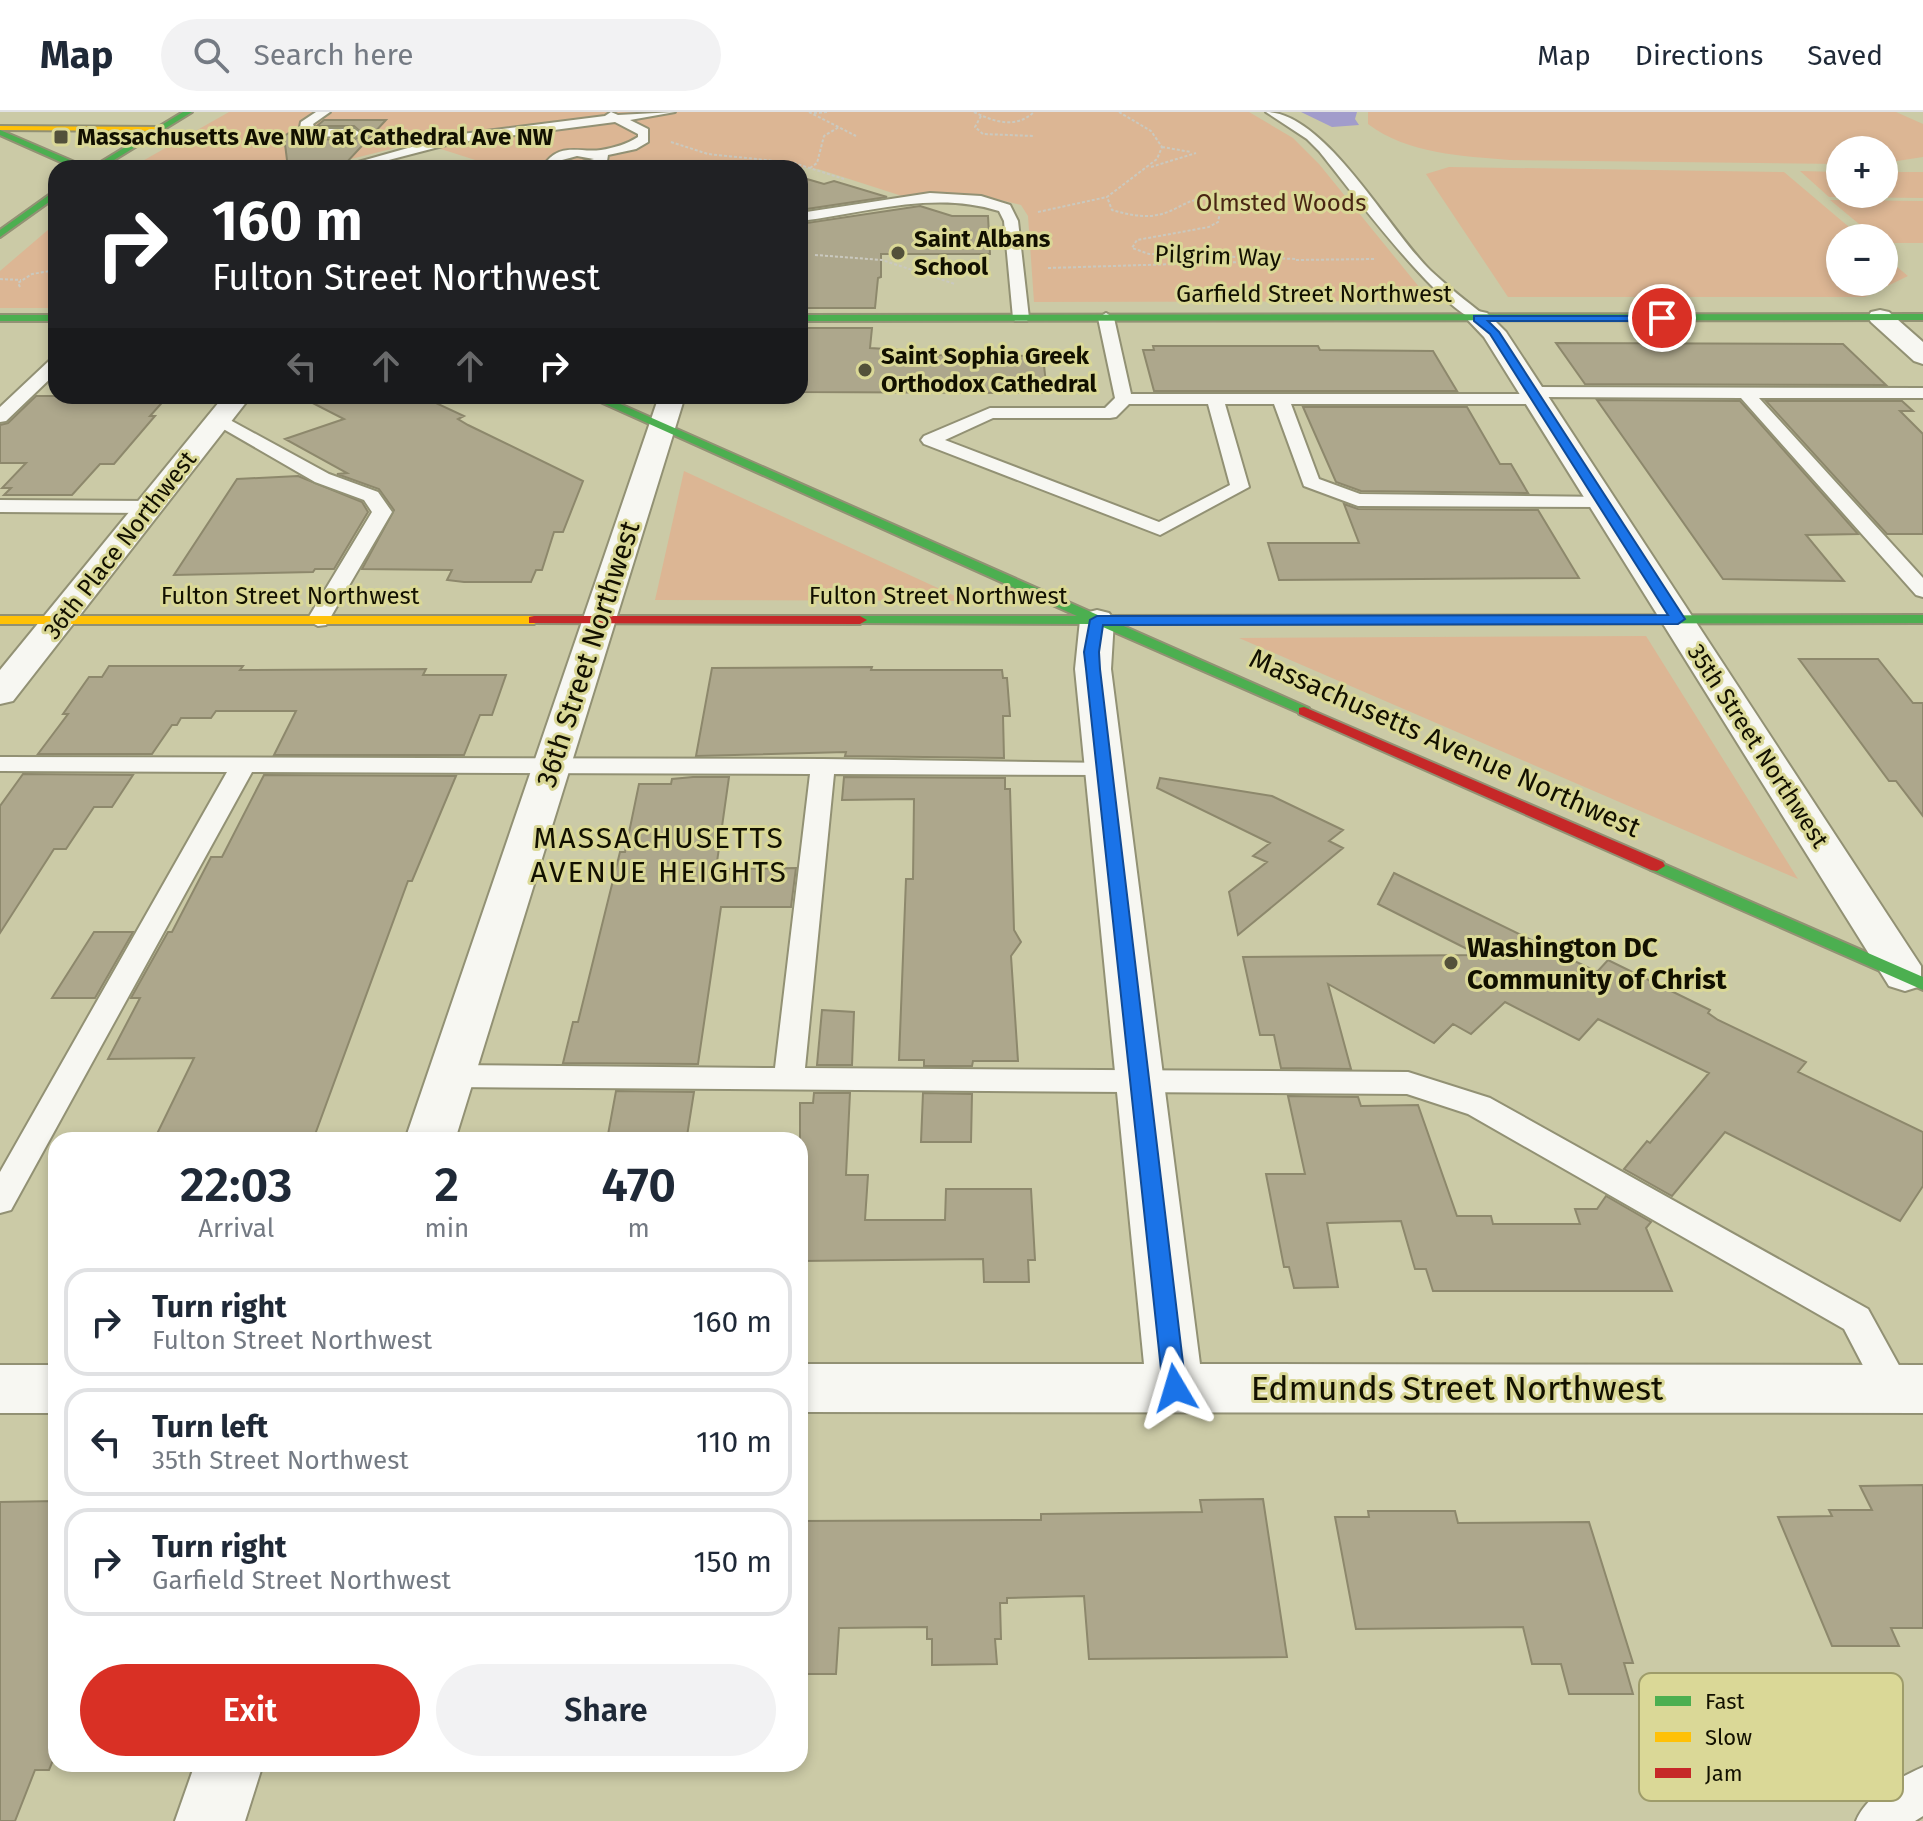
<!DOCTYPE html>
<meta charset="utf-8">
<style>
:root{--surface:#fff;--page:#f2f2f3;--text:#1f2937;--muted:#747a83;--line:#e0e1e3;--accent:#d93025}
body{margin:0;font-family:"Fira Sans",sans-serif;background:var(--page);color:var(--text);height:100vh;display:flex;flex-direction:column;font-size:30px;white-space:nowrap}
*{box-sizing:border-box;margin:0}
p{font-size:26px;color:var(--muted)}
.icon{flex:none;width:44px;height:44px;fill:none;stroke:currentColor;stroke-width:2;stroke-linecap:round;stroke-linejoin:round}
.map{position:relative;flex:1;overflow:hidden}
.panel{position:absolute;left:48px;top:1020px;width:760px;height:640px;display:flex;flex-direction:column;background:var(--surface);border-radius:24px;box-shadow:0 4px 12px #0003}
.panel>*{flex:none}
.banner{position:absolute;left:48px;top:48px;width:760px;height:244px;border-radius:24px;box-shadow:0 4px 12px #0003;background:#202124;color:#fff;overflow:hidden}
.fabs{position:absolute;left:1826px;top:24px;display:grid;gap:16px}
.fabs a{display:grid;place-items:center;width:72px;height:72px;border-radius:50%;background:var(--surface);box-shadow:0 4px 12px #0003;font-size:40px}
.pin{position:absolute;display:grid;place-items:center;width:68px;height:68px;color:#fff;margin:-34px;border:4px solid #fff;border-radius:50%;box-shadow:0 2px 8px #0007}
.me{position:absolute;width:88px;margin:-44px;rotate:353deg;stroke-linejoin:round;filter:drop-shadow(0 0 6px #0008)}
.turn{display:flex;align-items:center;gap:28px;height:168px;padding:0 32px;font-size:36px}
.turn .icon{width:104px;height:104px;stroke-width:2.5}
.turn b{display:block;font-size:56px;line-height:68px}
.lanes{display:flex;align-items:center;height:76px;padding:0 32px;background:#0003;justify-content:center;gap:40px;direction:ltr}
.lanes .off{opacity:.35}
.eta{display:flex;justify-content:space-evenly;align-items:center;height:136px;text-align:center}
.eta b{font-size:48px;font-weight:600;line-height:56px}
.button{display:flex;gap:16px;margin-top:auto;padding:16px 32px}
.button a{flex:1;height:92px;border-radius:48px;background:var(--accent);color:#fff;font-size:32px;font-weight:600;line-height:92px;text-align:center}
.button a+a{background:var(--page);color:var(--text)}
ul{padding:0;list-style:none}
li{display:flex;align-items:center;gap:24px;height:108px;margin:0 16px 12px;padding:0 16px;border:4px solid var(--line);border-radius:24px}
li div{flex:1}
li b{display:block;font-size:30px}
li em{font-style:normal}
header{display:flex;align-items:center;gap:48px;box-sizing:border-box;height:112px;padding:0 40px;background:var(--surface);border-bottom:2px solid var(--line)}
header strong{font-size:38px}
nav{display:flex;gap:44px;margin-inline-start:auto;font-size:28px}
.search{width:560px;height:72px;background:var(--page);display:flex;align-items:center;gap:20px;box-sizing:border-box;padding:0 28px;border-radius:44px;color:var(--muted);font-size:30px}
.map>svg:first-child{display:block}
.green{fill:#dcb694}
.water{fill:#a19ccb}
.building{fill:#ada78c;stroke:#8d886c;stroke-width:2}
.lines{fill:none;stroke-linecap:round;stroke-linejoin:round}
.lane-casing{stroke:#929174;stroke-width:4}
.street-casing{stroke:#929174;stroke-width:4}
.fast-casing{stroke:#929174;stroke-width:4}
.slow-casing{stroke:#929174;stroke-width:4}
.jam-casing{stroke:#929174;stroke-width:4}
.path{stroke:#cac9bf;stroke-width:2;stroke-dasharray:3 2;stroke-linecap:butt}
.lane{fill:#f7f7f2;fill-rule:evenodd}
.street{fill:#f7f7f2;fill-rule:evenodd}
.fast{fill:#4caf50;fill-rule:evenodd}
.slow{fill:#ffc107;fill-rule:evenodd}
.jam{fill:#c62828;fill-rule:evenodd}
.route{fill:#1a73e8;stroke:#114b97;stroke-width:2}
.poi-dot{fill:#53513a;stroke:#dad897;stroke-width:3}
.labels{text-anchor:middle;dominant-baseline:central;stroke-width:6;stroke-linejoin:round;paint-order:stroke}
.far-poi-label{font-size:24px;font-weight:bold;fill:#121000;stroke:#dad897;text-anchor:start}
.far-park-label{font-size:24px;fill:#492513;stroke:#dad897}
.far-street-label{font-size:24px;fill:#121000;stroke:#dad897}
.street-label{font-size:28px;fill:#121000;stroke:#dad897}
.poi-label{font-size:28px;font-weight:bold;fill:#121000;stroke:#dad897;text-anchor:start}
.neighbourhood-label{font-size:30px;letter-spacing:2px;fill:#121000;stroke:#dad897}
.near-street-label{font-size:34px;fill:#121000;stroke:#dad897}
.key{fill:#dad897;stroke:#9e9c6a;stroke-width:2}
.key-label{font-size:22px;fill:#121000}
</style>
<header>
<strong>Map</strong>
<div class="search"><svg class="icon" aria-label="search" viewBox="0 0 24 24"><circle cx="10" cy="10" r="6"/><path d="M15 15l6 6"/></svg>Search here</div>
<nav><a>Map</a><a>Directions</a><a>Saved</a></nav>
</header>
<div class="map">
<svg width="1923" height="1709" viewBox="0 0 1923 1709">
<rect width="100%" height="100%" fill="#cbcaa6"/>
<path class="green" d="M 229,0 L 1249,0 L 1293,26 L 1319,52 L 1424,181 L 1425,189 L 1034,190 L 1028,104 L 1021,93 L 976,82 L 902,84 L 818,57 L 800,55 L 731,56 L 709,49 L 685,56 L 491,56 L 494,54 L 419,30 L 315,56 L 139,56 L 139,51 Z
M 1368,0 L 1896,0 L 1923,12 L 1923,45 L 1884,51 L 1884,38 L 1840,38 L 1840,52 L 1510,48 C 1463,44 1407,42 1368,12 Z
M 1449,55 L 1784,60 L 1862,126 L 1840,126 L 1840,170 L 1884,170 L 1884,144 L 1908,164 L 1865,185 L 1508,185 L 1426,62 Z
M 1800,59 L 1840,60 L 1840,82 L 1884,82 L 1884,60 L 1923,60 L 1923,86 L 1829,85 Z
M 1830,88 L 1923,89 L 1923,131 L 1884,131 L 1884,126 L 1876,126 Z
M 56,111 L 56,196 L 0,196 L 0,159 Z
M 684,359 L 966,489 L 655,488 Z
M 1646,524 L 1798,767 L 1239,526 Z"/>
<path class="water" d="M 1301,0 L 1357,0 L 1355,7 L 1359,13 L 1332,15 Z"/>
<path class="building" d="M 324,8 L 386,8 L 347,50 L 334,56 L 288,56 L 284,24 L 297,16 L 308,27 L 354,28 L 363,22 L 354,14 L 317,14 Z
M 800,65 L 824,72 L 834,69 L 887,85 L 800,98 Z
M 920,94 L 952,104 L 988,104 L 990,142 L 881,142 L 881,165 L 878,166 L 875,196 L 800,196 L 800,112 Z
M 800,216 L 872,216 L 870,236 L 903,238 L 903,243 L 1043,244 L 1047,281 L 800,280 Z
M 1556,231 L 1843,232 L 1886,273 L 1585,272 Z
M 1153,234 L 1318,234 L 1320,238 L 1433,239 L 1457,279 L 1154,279 L 1143,238 L 1154,238 Z
M 36,284 L 168,284 L 150,304 L 155,304 L 114,352 L 100,352 L 72,383 L 4,383 L 11,376 L 2,376 L 26,351 L 0,351 L 0,313 L 8,311 Z
M 299,284 L 421,284 L 464,304 L 458,307 L 468,313 L 583,369 L 563,420 L 554,420 L 542,458 L 536,458 L 531,470 L 464,470 L 447,468 L 452,458 L 362,457 L 394,398 L 379,377 L 337,362 L 347,361 L 285,327 L 344,307 Z
M 1597,288 L 1740,289 L 1858,422 L 1806,423 L 1844,469 L 1723,467 Z
M 1766,289 L 1902,289 L 1913,299 L 1900,299 L 1923,322 L 1923,422 L 1887,422 Z
M 1303,295 L 1467,295 L 1500,352 L 1511,352 L 1528,381 L 1361,379 L 1336,370 Z
M 298,364 L 362,390 L 368,400 L 334,457 L 315,457 L 313,460 L 174,463 L 237,367 Z
M 1344,392 L 1358,397 L 1538,398 L 1579,466 L 1279,468 L 1268,431 L 1359,431 Z
M 1799,547 L 1878,547 L 1913,591 L 1923,591 L 1923,704 L 1896,669 L 1889,669 Z
M 109,554 L 243,554 L 240,558 L 426,557 L 423,563 L 506,563 L 492,603 L 480,603 L 464,643 L 274,643 L 296,599 L 216,599 L 211,606 L 181,606 L 177,613 L 172,613 L 152,642 L 38,642 L 68,602 L 63,602 L 89,565 L 102,565 Z
M 872,555 L 871,558 L 1002,558 L 1003,566 L 1007,566 L 1010,604 L 1003,604 L 1004,646 L 845,644 L 846,640 L 696,644 L 712,556 Z
M 23,662 L 133,663 L 112,695 L 94,695 L 66,737 L 54,737 L 0,821 L 0,694 Z
M 264,663 L 456,664 L 412,769 L 408,769 L 313,1028 L 154,1028 L 194,946 L 108,947 L 140,886 L 131,886 L 168,820 L 172,820 L 211,745 L 222,745 Z
M 693,665 L 729,665 L 716,757 L 796,756 L 791,795 L 721,795 L 698,952 L 563,951 L 573,910 L 578,910 L 620,740 L 625,740 L 639,672 L 671,672 L 672,667 Z
M 844,665 L 1005,666 L 1005,677 L 1010,677 L 1014,818 L 1021,830 L 1011,844 L 1018,949 L 973,949 L 972,954 L 924,954 L 924,948 L 899,948 L 906,767 L 913,767 L 914,687 L 842,688 Z
M 1160,666 L 1272,684 L 1343,718 L 1329,729 L 1343,736 L 1238,823 L 1229,780 L 1267,750 L 1253,744 L 1270,731 L 1157,676 Z
M 1394,761 L 1597,860 L 1608,848 L 1710,898 L 1708,901 L 1718,908 L 1806,950 L 1798,960 L 1923,1020 L 1923,1074 L 1900,1109 L 1725,1020 L 1672,1084 L 1624,1057 L 1647,1029 L 1650,1031 L 1709,961 L 1598,907 L 1579,928 L 1505,890 L 1471,922 L 1453,912 L 1434,931 L 1328,872 L 1351,957 L 1281,956 L 1274,923 L 1260,923 L 1243,845 L 1479,843 L 1378,792 Z
M 94,820 L 133,820 L 95,886 L 52,886 Z
M 822,898 L 854,900 L 852,953 L 817,953 Z
M 616,979 L 694,980 L 687,1024 L 607,1028 Z
M 814,981 L 850,981 L 846,1063 L 868,1063 L 865,1108 L 945,1108 L 946,1077 L 1031,1077 L 1035,1148 L 1028,1148 L 1029,1170 L 984,1170 L 983,1147 L 800,1149 L 800,991 L 813,991 Z
M 923,981 L 972,982 L 971,1030 L 921,1030 Z
M 1288,984 L 1358,985 L 1361,994 L 1418,993 L 1457,1104 L 1491,1104 L 1493,1112 L 1580,1112 L 1575,1097 L 1597,1097 L 1606,1084 L 1651,1110 L 1646,1116 L 1672,1179 L 1433,1179 L 1426,1157 L 1415,1157 L 1401,1109 L 1327,1111 L 1338,1175 L 1294,1176 L 1289,1155 L 1284,1155 L 1266,1062 L 1305,1062 Z
M 1923,1373 L 1923,1516 L 1891,1516 L 1899,1534 L 1832,1534 L 1778,1405 L 1832,1404 L 1829,1398 L 1872,1398 L 1860,1374 Z
M 1263,1387 L 1287,1545 L 1089,1547 L 1084,1484 L 1007,1486 L 1007,1491 L 1000,1491 L 1001,1527 L 995,1527 L 997,1552 L 932,1553 L 932,1527 L 927,1527 L 927,1515 L 839,1516 L 836,1562 L 800,1562 L 800,1409 L 1041,1408 L 1041,1402 L 1202,1400 L 1200,1388 Z
M 56,1389 L 56,1641 L 49,1658 L 35,1658 L 15,1709 L 0,1709 L 0,1390 Z
M 1368,1399 L 1455,1399 L 1458,1411 L 1589,1410 L 1633,1551 L 1624,1551 L 1633,1582 L 1569,1582 L 1561,1552 L 1532,1552 L 1523,1515 L 1356,1517 L 1335,1405 L 1369,1405 Z"/>
<g class="lines">
<g class="lane-casing">
<path id="lane" d="M 316,0 L 330,0 L 313,12 L 315,17 L 354,17 L 360,21 L 354,25 L 308,24 L 300,15 L 301,10 Z
M 611,0 L 618,3 L 675,0 L 630,8 L 648,17 L 648,30 L 636,37 L 608,43 L 607,49 C 592,59 561,61 547,49 C 563,31 580,41 601,38 C 614,36 627,32 638,25 L 638,22 L 615,10 L 454,31 L 358,56 L 337,56 L 454,23 L 605,4 ZM 577,44 L 594,47 L 578,51 L 562,48 Z
M 1266,0 C 1325,0 1390,120 1431,159 C 1447,174 1466,189 1484,203 L 1484,209 C 1452,216 1342,67 1319,39 L 1307,27 Z
M 930,81 L 981,84 L 1010,93 L 1018,109 L 1029,206 L 1027,209 L 1015,209 L 1013,206 L 1004,109 L 999,99 C 934,78 866,101 800,109 L 800,101 Z
M 1106,201 L 1114,206 L 1131,282 L 1525,282 L 1526,276 L 1532,275 L 1923,276 L 1923,286 L 1759,286 L 1923,466 L 1923,485 L 1916,483 L 1741,286 L 1544,285 L 1543,291 L 1537,292 L 1291,292 L 1319,367 L 1360,382 L 1609,385 L 1612,389 L 1609,393 L 1602,395 L 1358,394 L 1304,374 L 1274,292 L 1225,292 L 1249,375 L 1160,423 L 924,332 L 921,328 L 924,324 L 990,296 L 1105,296 L 1115,286 L 1098,206 ZM 1129,292 L 1208,292 L 1230,373 L 1159,410 L 945,328 L 993,306 L 1110,306 L 1116,305 Z
M 56,247 L 56,261 L 6,309 L 0,310 L 0,295 L 50,248 Z
M 219,302 L 329,362 L 378,380 L 392,400 L 326,513 L 318,514 L 307,508 L 372,400 L 364,388 L 315,370 L 213,311 L 210,307 L 213,303 Z
M 0,388 L 150,389 L 160,395 L 150,401 L 0,400 Z
M 0,645 L 823,647 L 1113,651 L 1116,656 L 1113,661 L 1104,663 L 834,662 L 805,956 L 1408,960 L 1490,986 L 1868,1197 L 1912,1277 L 1907,1288 L 1894,1292 L 1881,1288 L 1844,1217 L 1468,1002 L 1407,982 L 451,975 L 440,971 L 436,964 L 440,957 L 451,953 L 775,956 L 810,662 L 252,660 L 11,1098 L 0,1101 L 0,1060 L 227,660 L 0,659 Z
M 1923,1655 L 1923,1704 L 1915,1709 L 1856,1709 C 1866,1684 1898,1666 1923,1655 Z"/>
</g>
<g class="street-casing">
<path id="street" d="M 1880,198 L 1889,200 L 1923,230 L 1923,252 L 1914,249 L 1871,210 L 1868,205 L 1871,200 Z
M 1478,199 L 1487,201 L 1506,220 L 1921,854 L 1921,874 L 1905,879 L 1889,874 L 1484,225 L 1466,206 L 1469,201 Z
M 224,284 L 251,284 L 13,589 L 0,592 L 0,558 Z
M 659,284 L 685,284 L 455,1028 L 405,1028 Z
M 1097,498 L 1109,501 L 1114,508 L 1111,557 L 1200,1252 L 1923,1253 L 1923,1301 L 800,1300 L 800,1252 L 1144,1252 L 1075,557 L 1080,508 L 1085,501 Z
M 0,1253 L 56,1253 L 56,1301 L 0,1301 Z
M 195,1652 L 263,1652 L 245,1709 L 175,1709 Z"/>
</g>
<g class="fast-casing">
<path id="fast" d="M 183,0 L 192,0 L 101,56 L 91,56 Z
M 0,18 L 84,54 L 85,56 L 74,56 L 0,23 Z
M 56,78 L 56,85 L 0,125 L 0,118 Z
M 1923,202 L 1923,208 L 800,209 L 800,203 Z
M 0,203 L 56,203 L 56,209 L 0,209 Z
M 587,284 L 602,284 L 1100,504 L 1923,503 L 1923,511 L 1119,512 L 1309,596 L 1309,602 L 1304,603 L 1096,512 L 855,511 L 855,505 L 860,504 L 1077,504 Z
M 1657,749 L 1923,865 L 1923,878 L 1651,758 L 1649,754 Z"/>
</g>
<g class="slow-casing">
<path id="slow" d="M 0,14 L 160,15 L 164,17 L 160,19 L 0,18 Z
M 0,504 L 534,504 L 541,508 L 534,512 L 0,512 Z"/>
</g>
<g class="jam-casing">
<path id="jam" d="M 534,504 L 860,504 L 867,508 L 860,512 L 529,511 L 529,505 Z
M 1304,595 L 1663,750 L 1665,754 L 1657,759 L 1651,758 L 1299,602 L 1299,596 Z"/>
</g>
<path class="path" d="M 809,0 L 856,24
M 974,0 C 994,10 1016,17 1034,0
M 1119,0 L 1151,19 L 1162,35 L 1157,47 L 1107,85 L 1112,98 C 1126,102 1142,106 1157,103 C 1182,99 1198,74 1221,96 L 1218,110 L 1209,115 L 1137,128 L 1132,136 L 1149,142 L 1297,147
M 814,1 L 828,0
M 981,4 L 975,15 L 983,22 L 1033,24
M 671,30 L 708,42 L 794,51 L 844,67
M 1162,35 L 1191,40
M 1151,55 L 1196,41
M 810,56 L 817,51 L 824,24 L 839,15
M 1038,100 L 1107,85
M 815,143 L 882,148 L 955,172
M 1296,148 L 1374,147
M 1048,156 L 1274,149
M 0,167 L 21,168
M 20,175 L 18,171 L 32,162 L 56,158"/>
<use href="#lane" class="lane"/>
<use href="#street" class="street"/>
<use href="#fast" class="fast"/>
<use href="#slow" class="slow"/>
<use href="#jam" class="jam"/>
</g>
<path class="route" d="M 1474,204 L 1666,204 L 1667,206 L 1662,209 L 1488,209 L 1499,220 L 1685,507 L 1678,512 L 1103,513 L 1099,540 L 1100,557 L 1186,1276 L 1183,1283 L 1175,1286 L 1166,1283 L 1163,1276 L 1086,557 L 1084,540 L 1090,508 L 1097,504 L 1668,503 L 1490,222 L 1474,209 Z"/>
<g class="poi-dot">
<rect x="53" y="17" width="16" height="16" rx="4"/>
<circle cx="898" cy="141" r="8"/>
<circle cx="865" cy="258" r="8"/>
<circle cx="1451" cy="851" r="8"/>
</g>
<g class="labels">
<g class="far-poi-label">
<text x="77" y="25">Massachusetts Ave NW at Cathedral Ave NW</text>
<text x="914" y="127">Saint Albans<tspan x="914" dy="28">School</tspan></text>
<text x="881" y="244">Saint Sophia Greek<tspan x="881" dy="28">Orthodox Cathedral</tspan></text>
</g>
<g class="far-park-label">
<text x="1281" y="91">Olmsted Woods</text>
</g>
<g class="far-street-label">
<text transform="translate(1218 144) rotate(2)">Pilgrim Way</text>
<text x="1314" y="182">Garfield Street Northwest</text>
<text transform="translate(120 433) rotate(-52)">36th Place Northwest</text>
<text x="290" y="484">Fulton Street Northwest</text>
<text x="938" y="484">Fulton Street Northwest</text>
<text transform="translate(1758 634) rotate(57)">35th Street Northwest</text>
</g>
<g class="street-label">
<text transform="translate(588 542) rotate(-72)">36th Street Northwest</text>
<text transform="translate(1445 631) rotate(24)">Massachusetts Avenue Northwest</text>
</g>
<g class="poi-label">
<text x="1467" y="835">Washington DC<tspan x="1467" dy="32">Community of Christ</tspan></text>
</g>
<g class="neighbourhood-label">
<text x="659" y="726">MASSACHUSETTS<tspan x="659" dy="34">AVENUE HEIGHTS</tspan></text>
</g>
<g class="near-street-label">
<text x="1457" y="1276">Edmunds Street Northwest</text>
</g>
</g>
<rect x="1639" y="1561" width="264" height="128" rx="12" class="key"/>
<rect x="1655" y="1584" width="36" height="10" fill="#4caf50"/>
<rect x="1655" y="1620" width="36" height="10" fill="#ffc107"/>
<rect x="1655" y="1656" width="36" height="10" fill="#c62828"/>
<g class="key-label">
<text x="1705" y="1597">Fast</text>
<text x="1705" y="1633">Slow</text>
<text x="1705" y="1669">Jam</text>
</g>
</svg>
<div class="fabs">
<a>+</a>
<a>−</a>
</div>
<div class="pin" style="left:1662px;top:206px;background:#d93025"><svg class="icon" aria-label="arrive" viewBox="0 0 24 24"><path d="M6 21V4h12l-3 4 3 4H6"/></svg></div>
<svg class="me" style="left:1175px;top:1276px" viewBox="-20 -20 40 40"><path d="M0-17L14 15 0 8-14 15z" fill="#1a73e8" stroke="#fff" stroke-width="4"/></svg>
<div class="banner">
<div class="turn"><svg class="icon" aria-label="right" viewBox="0 0 24 24"><path d="M7 20v-9h11M14 6l5 5-5 5"/></svg><div><b>160 m</b>Fulton Street Northwest</div></div>
<div class="lanes"><svg class="icon off" aria-label="left" viewBox="0 0 24 24"><path d="M17 20v-9H6M10 6l-5 5 5 5"/></svg><svg class="icon off" aria-label="ahead" viewBox="0 0 24 24"><path d="M12 20V5M6 11l6-6 6 6"/></svg><svg class="icon off" aria-label="ahead" viewBox="0 0 24 24"><path d="M12 20V5M6 11l6-6 6 6"/></svg><svg class="icon" aria-label="right" viewBox="0 0 24 24"><path d="M7 20v-9h11M14 6l5 5-5 5"/></svg></div>
</div>
<section class="panel">
<div class="eta">
<div><b>22:03</b><p>Arrival</p></div>
<div><b>2</b><p>min</p></div>
<div><b>470</b><p>m</p></div>
</div>
<ul>
<li><svg class="icon" aria-label="right" viewBox="0 0 24 24"><path d="M7 20v-9h11M14 6l5 5-5 5"/></svg><div><b>Turn right</b><p>Fulton Street Northwest</p></div><em>160 m</em></li>
<li><svg class="icon" aria-label="left" viewBox="0 0 24 24"><path d="M17 20v-9H6M10 6l-5 5 5 5"/></svg><div><b>Turn left</b><p>35th Street Northwest</p></div><em>110 m</em></li>
<li><svg class="icon" aria-label="right" viewBox="0 0 24 24"><path d="M7 20v-9h11M14 6l5 5-5 5"/></svg><div><b>Turn right</b><p>Garfield Street Northwest</p></div><em>150 m</em></li>
</ul>
<div class="button"><a>Exit</a><a>Share</a></div>
</section>
</div>
